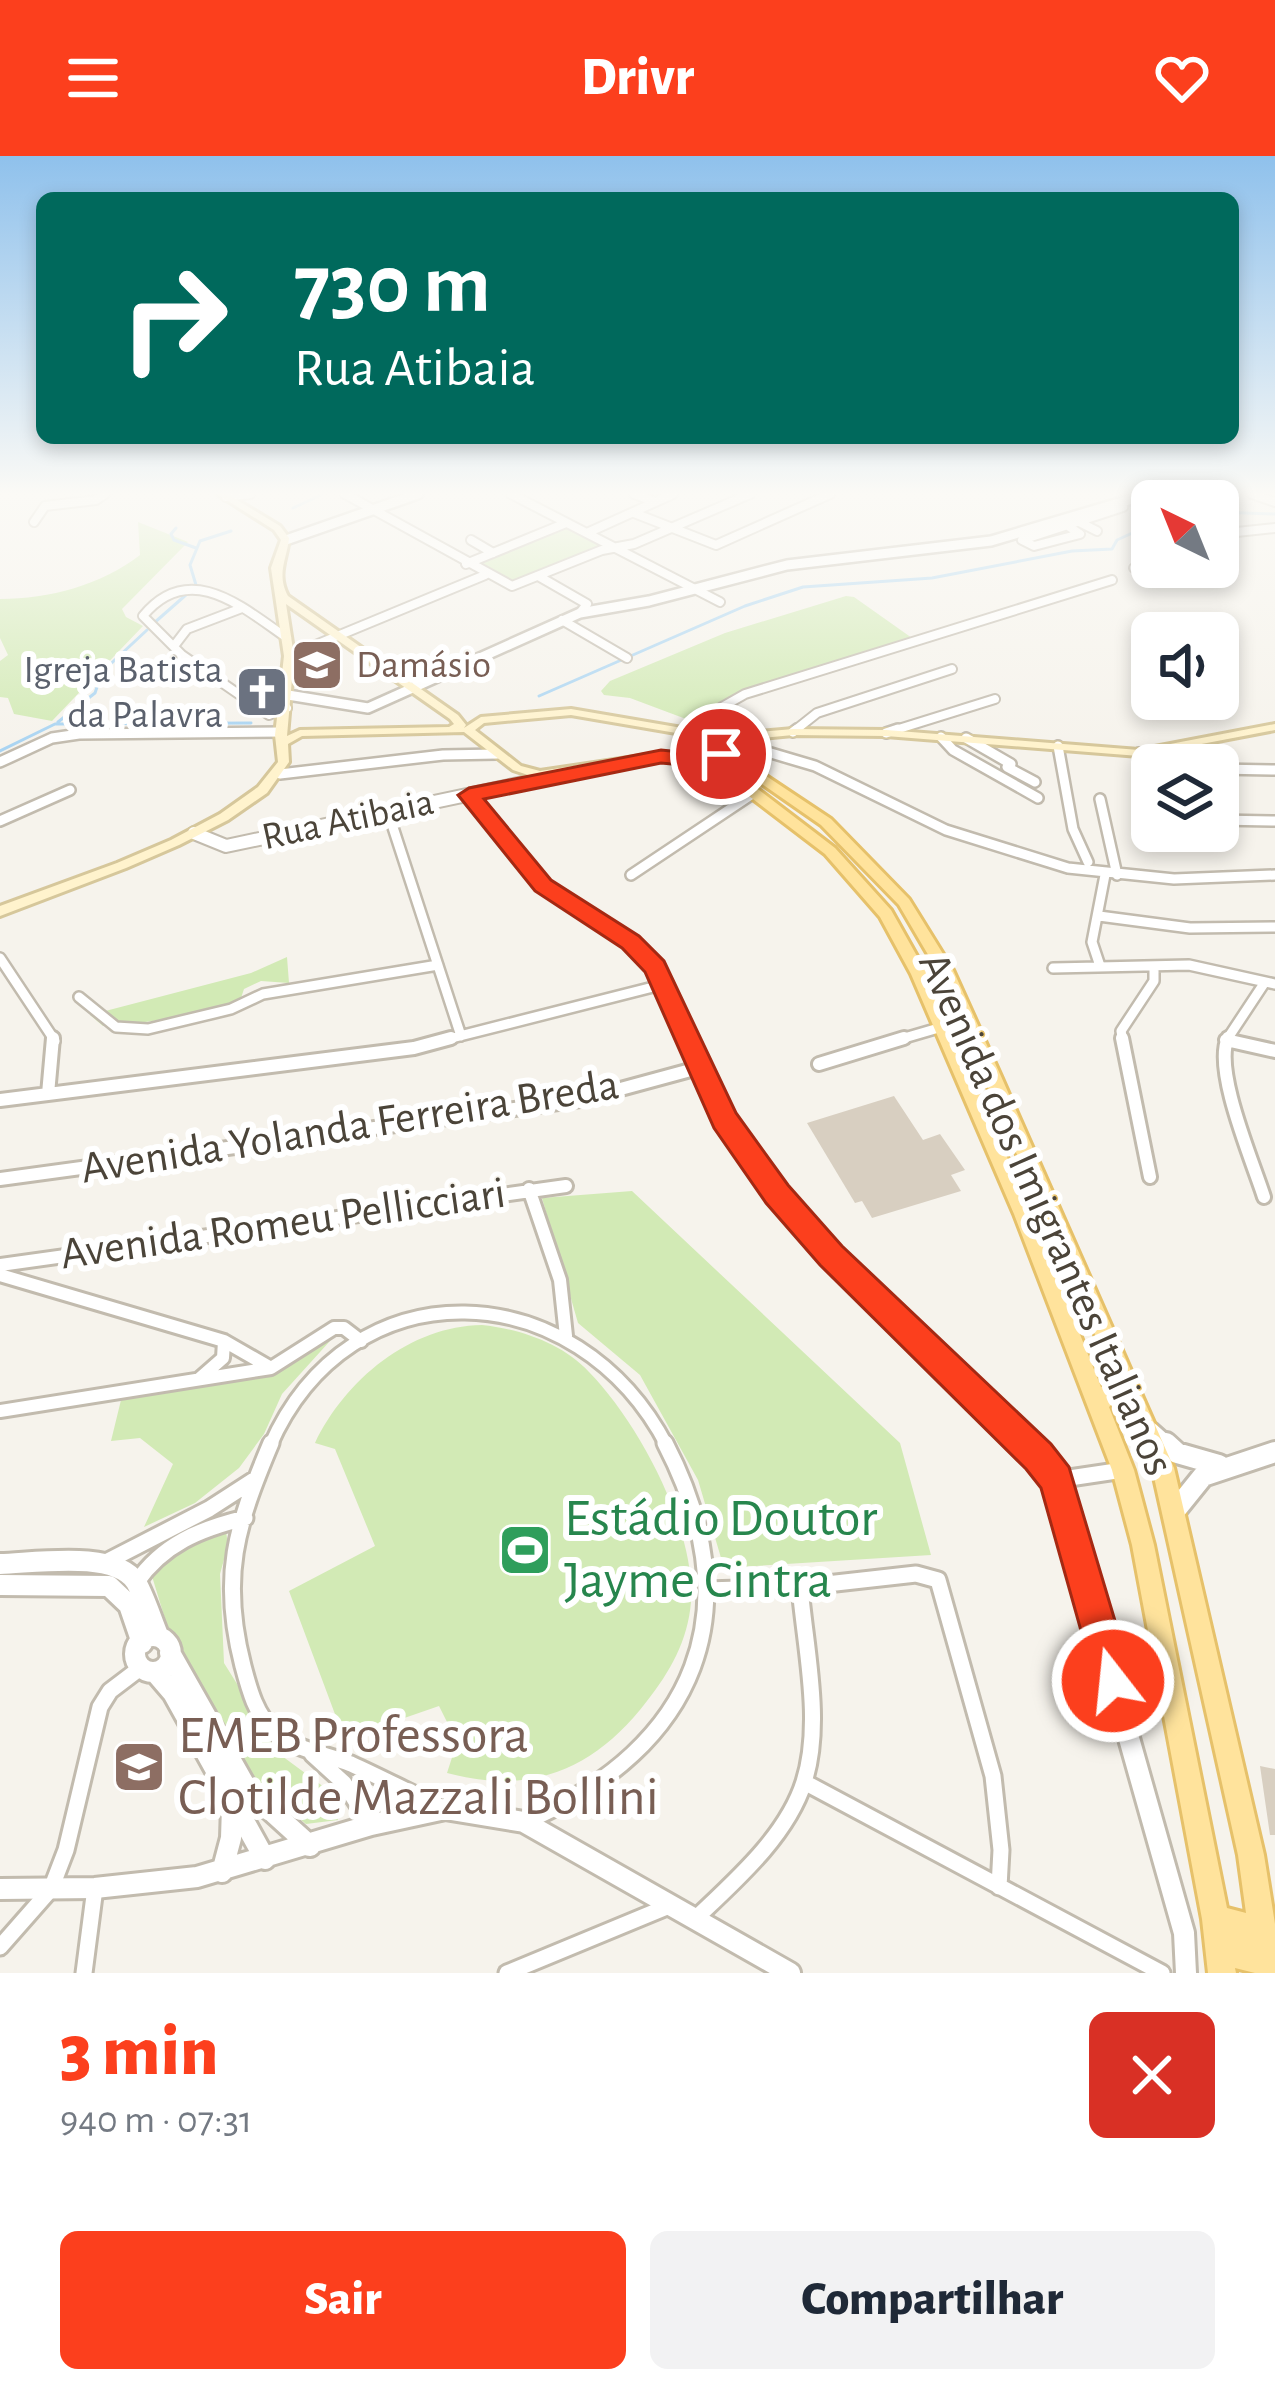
<!DOCTYPE html>
<html lang="pt">
<meta charset="utf-8">
<style>
:root{--surface:#fff;--page:#f2f2f3;--text:#1f2937;--muted:#747a83;--accent:#fc3f1d}
body{margin:0;font-family:"Alegreya Sans",sans-serif;background:var(--page);color:var(--text);height:100vh;display:flex;flex-direction:column;font-size:45px;white-space:nowrap}
*{box-sizing:border-box;margin:0}
p{font-size:39px;color:var(--muted)}
.icon{flex:none;width:66px;height:66px;fill:none;stroke:currentColor;stroke-width:2;stroke-linecap:round;stroke-linejoin:round}
.map{position:relative;height:1817px;overflow:hidden}
.details{display:flex;flex-direction:column;background:var(--surface);flex:1}
.details>*{flex:none}
.hud{position:absolute;left:36px;top:36px;width:1203px;height:252px;border-radius:18px;box-shadow:0 6px 18px #0003;background:#00695c;color:#fff;overflow:hidden}
.needle{width:78px;rotate:317deg}
.tools{position:absolute;left:1131px;top:324px;display:grid;gap:24px}
.tools a{display:grid;place-items:center;width:108px;height:108px;border-radius:18px;background:var(--surface);box-shadow:0 6px 18px #0003;font-size:60px}
.pin{position:absolute;display:grid;place-items:center;width:102px;height:102px;color:#fff;margin:-51px;border:6px solid #fff;border-radius:50%;box-shadow:0 3px 12px #0007}
.me{position:absolute;width:132px;margin:-66px;rotate:344deg;stroke-linejoin:round;filter:drop-shadow(0 0 9px #0008)}
.turn{display:flex;align-items:center;gap:42px;height:252px;padding:0 60px;font-size:54px}
.turn .icon{width:156px;height:156px;stroke-width:2.5}
.turn b{display:block;font-size:84px;line-height:102px}
.round{display:grid;place-items:center;flex:none;width:126px;height:126px;border-radius:18px;background:var(--page)}
.overview{display:flex;align-items:center;justify-content:space-between;height:204px;padding:0 60px}
h1{font-size:72px;font-weight:800;line-height:90px;color:var(--accent)}
.action{display:flex;gap:24px;margin-top:auto;padding:24px 60px}
.action a{flex:1;height:138px;border-radius:18px;background:var(--accent);color:#fff;font-size:48px;font-weight:800;line-height:138px;text-align:center}
.action a+a{background:var(--page);color:var(--text)}
header{display:flex;justify-content:space-between;align-items:center;height:156px;padding:0 60px;background:var(--accent);color:#fff;font-size:54px;font-weight:800}
.map>svg:first-child{display:block}
.green{fill:#d2eab5}
.lines{fill:none;stroke-linecap:round;stroke-linejoin:round}
.stream{stroke:#a9d4f2;stroke-width:3}
.building{fill:#d8cfc1}
.minor-far3-casing{stroke:#c2bbae;stroke-width:12}
.minor-far2-casing{stroke:#c2bbae;stroke-width:14}
.minor-far1-casing{stroke:#c2bbae;stroke-width:18}
.minor-casing{stroke:#c2bbae;stroke-width:21}
.tertiary-far3-casing{stroke:#c2bbae;stroke-width:14}
.tertiary-far2-casing{stroke:#c2bbae;stroke-width:16}
.tertiary-far1-casing{stroke:#c2bbae;stroke-width:21}
.tertiary-casing{stroke:#c2bbae;stroke-width:26}
.secondary-casing{stroke:#d6c79b;stroke-width:6}
.primary-casing{stroke:#e6c16a;stroke-width:6}
.minor-far3{stroke:#fff;stroke-width:8}
.minor-far2{stroke:#fff;stroke-width:9}
.minor-far1{stroke:#fff;stroke-width:12}
.minor{stroke:#fff;stroke-width:15}
.tertiary-far3{stroke:#fff;stroke-width:9}
.tertiary-far2{stroke:#fff;stroke-width:12}
.tertiary-far1{stroke:#fff;stroke-width:15}
.tertiary{stroke:#fff;stroke-width:20}
.secondary{fill:#fff3cd;fill-rule:evenodd}
.primary{fill:#ffe39c;fill-rule:evenodd}
.route{fill:#fc3f1d;stroke:#a42913;stroke-width:3}
.labels{text-anchor:middle;dominant-baseline:central;stroke-width:12;stroke-linejoin:round;paint-order:stroke}
.far-education-label{font-size:39px;fill:#785e54;stroke:#fff;text-anchor:start}
.far-worship-label{font-size:39px;fill:#5b616d;stroke:#fff;text-anchor:end}
.far-street-label{font-size:39px;fill:#4b4439;stroke:#fff}
.street-label{font-size:45px;fill:#4b4439;stroke:#fff}
.near-leisure-label{font-size:54px;fill:#27864d;stroke:#fff;text-anchor:start}
.near-education-label{font-size:54px;fill:#785e54;stroke:#fff;text-anchor:start}
</style>
<header><svg class="icon" aria-label="menu" viewBox="0 0 24 24"><path d="M4 6h16M4 12h16M4 18h16"/></svg>Drivr<svg class="icon" aria-label="heart" viewBox="0 0 24 24"><path d="M12 20l-8-8c-3-5 5-10 8-4 3-6 11-1 8 4z"/></svg></header>
<div class="map">
<svg width="1275" height="1817" viewBox="0 0 1275 1817">
<rect width="100%" height="100%" fill="#f6f3ec"/>
<path class="green" d="M 138,366 L 188,386 L 122,453 L 126,461 L 143,470 L 52,565 L 14,558 L 8,542 L 0,541 L 0,505 L 8,499 L 0,482 L 0,443 C 50,443 101,429 140,399 Z
M 559,372 L 569,372 L 604,389 L 514,428 L 477,409 Z
M 846,440 L 854,441 L 912,482 L 744,535 L 720,546 L 705,564 L 694,566 L 630,542 L 604,539 L 601,535 L 610,525 L 725,477 Z
M 287,801 L 289,827 L 261,825 L 244,833 L 240,845 C 195,860 150,867 103,870 L 90,859 L 251,817 Z
M 632,1035 L 900,1287 L 931,1399 L 724,1412 L 698,1324 L 640,1219 L 578,1167 L 542,1042 Z
M 482,1169 C 520,1173 562,1187 589,1216 C 639,1267 696,1374 691,1446 C 688,1484 670,1516 647,1545 C 595,1613 532,1640 447,1617 L 457,1586 L 439,1550 L 387,1568 L 348,1593 L 289,1435 L 375,1390 L 335,1293 L 315,1287 C 345,1224 410,1170 482,1169 Z
M 339,1175 L 282,1238 L 264,1278 L 239,1312 L 195,1347 L 144,1371 L 173,1308 L 140,1282 L 111,1285 L 121,1244 L 256,1219 Z
M 226,1375 L 228,1389 L 220,1418 L 224,1507 L 282,1600 L 328,1634 L 338,1664 L 306,1668 L 258,1629 L 169,1476 L 151,1417 L 205,1379 Z"/>
<g class="lines">
<path class="stream" d="M 293,352 L 323,338
M 1218,356 L 1275,358
M 176,372 L 171,378 L 174,384 L 196,392
M 196,429 L 190,409 L 200,385 L 231,375
M 154,467 L 187,438
M 539,540 L 745,450 L 803,431 L 932,422 L 1072,395 L 1112,393 L 1117,384 L 1152,368
M 58,566 L 95,537 L 102,516 L 147,474
M 0,595 L 55,568 L 251,567"/>
</g>
<path class="building" d="M 894,940 L 923,984 L 940,978 L 965,1014 L 951,1019 L 961,1035 L 872,1062 L 862,1045 L 855,1047 L 807,967 Z
M 1260,1610 L 1275,1613 L 1275,1679 L 1270,1679 Z"/>
<g class="lines">
<g class="minor-far3-casing">
<path id="minor-far3" d="M 345,338 L 512,430 L 602,394 L 634,388 L 750,338
M 511,338 L 720,446
M 634,338 L 655,346
M 1252,338 L 1275,346
M 226,341 L 250,338
M 634,357 L 716,389 L 830,338
M 1075,364 L 1097,375
M 34,366 L 45,350 L 96,344 L 105,338
M 1068,370 L 1080,378 L 1034,390 L 1022,384 L 1123,351
M 587,377 L 673,338
M 1218,378 L 1275,372
M 471,384 L 493,397
M 466,408 L 566,367
M 1134,412 L 1152,408
M 540,421 L 587,448 L 580,457
M 562,464 L 627,502
M 287,482 C 241,450 189,404 143,460 L 182,499 L 269,559 L 287,552
M 174,490 L 187,473 L 242,452
M 289,500 L 485,419
M 269,576 L 282,576
M 700,576 L 722,551 L 745,538 L 1112,424
M 793,576 L 817,557 L 952,513
M 889,576 L 995,543"/>
</g>
<g class="minor-far2-casing">
<path id="minor-far2" d="M 793,576 L 797,573
M 886,577 L 898,573
M 698,578 L 702,573
M 941,581 L 953,594 L 1038,642
M 966,582 L 1011,608
M 744,589 L 815,610 L 946,674 L 1068,712 L 1174,723 L 1275,719
M 1058,590 L 1073,673 L 1088,706
M 1139,597 L 1152,610
M 0,606 L 52,582 L 79,578 L 282,576
M 1007,611 L 1035,626
M 746,612 L 766,594
M 1218,613 L 1275,614
M 280,618 L 443,599 L 497,598
M 1100,643 L 1117,719
M 387,653 L 461,880
M 1218,664 L 1275,665
M 0,665 L 70,634
M 631,719 L 754,637
M 1099,760 L 1190,772 L 1275,771
M 0,802 L 55,885
M 1100,810 L 1092,786 L 1105,719
M 1053,812 L 1189,809 L 1275,828
M 79,841 L 116,871 L 148,873 L 231,853 L 263,838 L 438,809
M 1226,884 L 1233,885
M 440,885 L 665,828
M 894,885 L 942,871
M 1123,885 L 1121,875 L 1154,825 L 1154,810
M 1226,885 L 1265,826"/>
</g>
<g class="minor-far1-casing">
<path id="minor-far1" d="M 1122,882 L 1150,1021
M 1228,882 C 1213,914 1253,1006 1264,1041
M 1226,884 L 1275,895
M 819,908 L 904,882
M 48,938 L 53,882
M 0,944 L 414,892 L 451,882
M 0,1023 L 580,944 L 698,912
M 529,1033 L 560,1124 L 566,1180
M 0,1109 L 566,1030
M 0,1119 L 224,1185 L 271,1212
M 199,1223 L 223,1202 L 224,1185
M 0,1255 L 271,1212 L 334,1172 L 344,1172 L 361,1185
M 270,1290 C 350,1107 577,1117 667,1290"/>
</g>
<g class="minor-casing">
<path id="minor" d="M 271,1287 C 236,1370 220,1421 243,1510 C 249,1533 256,1560 275,1576 C 295,1594 326,1598 351,1608 C 382,1622 412,1638 443,1652
M 1056,1324 L 1123,1314
M 108,1405 L 209,1353 L 257,1322
M 136,1427 C 163,1388 200,1373 245,1362
M 706,1434 L 800,1431 L 916,1418 L 938,1424 L 993,1620 L 1001,1694 L 999,1731
M 312,1598 L 344,1627 L 371,1669
M 804,1626 L 1162,1817
M 527,1665 C 697,1591 752,1455 665,1287
M 695,1763 C 735,1725 787,1680 804,1626 C 823,1567 805,1491 800,1431
M 0,1791 L 51,1733 L 66,1694 L 100,1551 L 110,1535 L 139,1513
M 84,1817 L 95,1732
M 507,1817 L 669,1750"/>
</g>
<g class="tertiary-far3-casing">
<path id="tertiary-far3" d="M 286,384 L 418,338
M 288,539 L 368,552 L 580,457 L 649,445 L 787,409 L 991,385 L 1149,338"/>
</g>
<g class="tertiary-far2-casing">
<path id="tertiary-far2" d="M 469,639 L 543,729 L 630,786 L 655,811 L 689,885
M 194,677 L 226,690 L 566,618"/>
</g>
<g class="tertiary-far1-casing">
<path id="tertiary-far1" d="M 687,882 C 700,910 710,941 726,966 C 803,1091 923,1189 1028,1290
M 1151,1274 L 1169,1290"/>
</g>
<g class="tertiary-casing">
<path id="tertiary" d="M 1024,1287 L 1056,1324 L 1184,1777 L 1186,1817
M 1166,1287 L 1177,1297 L 1219,1309
M 1174,1356 L 1203,1320 L 1275,1296
M 0,1408 C 36,1407 115,1394 136,1426 C 145,1442 151,1462 158,1479
M 0,1429 L 109,1430 L 129,1449 L 142,1487
M135 1498a18 18 0 1 1 36 0a18 18 0 1 1-36 0Z
M 170,1497 L 247,1633 L 310,1690
M 155,1516 L 173,1537 L 265,1703
M 222,1716 L 231,1682 L 232,1650
M 0,1733 L 95,1732 L 197,1721 L 371,1669 L 445,1653 L 524,1666 L 790,1817"/>
</g>
<g class="secondary-casing">
<path id="secondary" d="M 217,338 L 227,338 L 280,370 L 289,382 C 287,403 276,418 288,440 L 458,559 L 466,569 L 464,572 L 481,561 L 571,553 L 723,579 L 793,573 L 886,574 L 1139,594 L 1275,568 L 1275,574 L 1139,600 L 886,580 L 793,579 L 752,583 L 757,586 L 755,588 L 703,608 L 661,603 L 540,623 L 513,614 L 464,576 L 302,580 L 288,588 L 289,606 L 267,637 L 228,664 L 179,689 L 126,712 L 0,760 L 0,750 L 117,707 L 171,684 L 220,658 L 258,631 L 278,606 L 275,579 L 284,500 L 271,412 L 281,384 L 274,374 ZM 286,448 L 450,563 L 454,568 L 449,571 L 300,574 L 287,580 L 294,500 ZM 571,559 L 723,585 L 748,583 L 702,601 L 661,597 L 540,615 L 521,610 L 475,574 L 484,567 Z"/>
</g>
<g class="primary-casing">
<path id="primary" d="M 724,592 L 831,663 L 909,743 L 953,814 L 1000,918 L 1174,1312 L 1264,1699 L 1275,1768 L 1275,1817 L 1255,1817 L 1235,1812 L 1236,1817 L 1208,1817 L 1202,1763 L 1132,1389 L 1112,1314 L 1014,1058 L 911,818 L 880,761 L 825,698 L 749,640 L 686,608 L 686,602 L 696,602 L 759,634 L 835,692 L 891,754 L 927,818 L 1032,1058 L 1101,1231 L 1112,1225 L 1116,1227 L 937,814 L 899,749 L 821,669 L 720,599 L 720,593 ZM 1112,1248 L 1133,1267 L 1152,1312 L 1238,1699 L 1246,1757 L 1227,1752 L 1154,1389 L 1134,1314 L 1109,1251 Z"/>
</g>
<use href="#minor-far3" class="minor-far3"/>
<use href="#minor-far2" class="minor-far2"/>
<use href="#minor-far1" class="minor-far1"/>
<use href="#minor" class="minor"/>
<use href="#tertiary-far3" class="tertiary-far3"/>
<use href="#tertiary-far2" class="tertiary-far2"/>
<use href="#tertiary-far1" class="tertiary-far1"/>
<use href="#tertiary" class="tertiary"/>
<use href="#secondary" class="secondary"/>
<use href="#primary" class="primary"/>
</g>
<linearGradient id="sky" x2="0" y2="1"><stop stop-color="#8fc1ec"/><stop offset="0.57" stop-color="#fbfaf6"/><stop offset="1" stop-color="#fbfaf6" stop-opacity="0"/></linearGradient>
<rect width="1275" height="592" fill="url(#sky)"/>
<path class="route" d="M 721,592 L 729,593 L 729,602 L 704,611 L 661,607 L 484,643 L 551,724 L 639,780 L 664,805 L 736,957 L 788,1029 L 842,1090 L 1051,1288 L 1069,1311 L 1133,1525 L 1127,1539 L 1113,1545 L 1099,1539 L 1041,1332 L 1026,1313 L 820,1109 L 766,1047 L 714,972 L 645,816 L 622,792 L 535,735 L 458,639 L 469,632 L 661,594 L 701,598 Z"/>
<defs>
<g id="university-square" transform="scale(2.7)"><rect x="-9" y="-9" width="18" height="18" rx="4" fill="#8d6e63" stroke="#fff"/><path d="M0-5L7-2L0 1L-7-2ZM-4 1L0 2.5L4 1V4Q0 6-4 4Z" fill="#fff"/></g>
<g id="church-square" transform="scale(2.7)"><rect x="-9" y="-9" width="18" height="18" rx="4" fill="#6b7280" stroke="#fff"/><path d="M-1.2-6h2.4v3.5h3.3v2.4h-3.3V6h-2.4V-.1h-3.3v-2.4h3.3Z" fill="#fff"/></g>
<g id="stadium-square" transform="scale(2.7)"><rect x="-9" y="-9" width="18" height="18" rx="4" fill="#2e9e5b" stroke="#fff"/><path d="M0-5a6.5 5 0 1 0 0 10a6.5 5 0 1 0 0-10ZM-3.5-1.8h7v3.6h-7Z" fill="#fff"/></g>
<g id="school-square" transform="scale(2.7)"><rect x="-9" y="-9" width="18" height="18" rx="4" fill="#8d6e63" stroke="#fff"/><path d="M0-5L7-2L0 1L-7-2ZM-4 1L0 2.5L4 1V4Q0 6-4 4Z" fill="#fff"/></g>
</defs>
<g fill-rule="evenodd">
<use href="#university-square" x="317" y="509"/>
<use href="#church-square" x="262" y="536"/>
<use href="#stadium-square" x="525" y="1394"/>
<use href="#school-square" x="139" y="1611"/>
</g>
<g class="labels">
<g class="far-education-label">
<text x="356" y="509">Damásio</text>
</g>
<g class="far-worship-label">
<text x="223" y="514">Igreja Batista<tspan x="223" dy="45">da Palavra</tspan></text>
</g>
<g class="far-street-label">
<text transform="translate(348 664) rotate(-12)">Rua Atibaia</text>
</g>
<g class="street-label">
<text transform="translate(350 971) rotate(-9)">Avenida Yolanda Ferreira Breda</text>
<text transform="translate(1046 1058) rotate(66)">Avenida dos Imigrantes Italianos</text>
<text transform="translate(283 1068) rotate(-8)">Avenida Romeu Pellicciari</text>
</g>
<g class="near-leisure-label">
<text x="564" y="1363">Estádio Doutor<tspan x="564" dy="62">Jayme Cintra</tspan></text>
</g>
<g class="near-education-label">
<text x="178" y="1580">EMEB Professora<tspan x="178" dy="62">Clotilde Mazzali Bollini</tspan></text>
</g>
</g>
</svg>
<div class="tools">
<a><svg class="needle" viewBox="-14 -14 28 28"><path d="M0-13l5 13h-10z" fill="#e53935"/><path d="M0 13l5-13h-10z" fill="#747a83"/></svg></a>
<a><svg class="icon" aria-label="sound" viewBox="0 0 24 24"><path d="M4 9h4l5-4v14l-5-4H4zM17 9q2 3 0 6"/></svg></a>
<a><svg class="icon" aria-label="layers" viewBox="0 0 24 24"><path d="M12 4l9 5-9 5-9-5zM3 14l9 5 9-5"/></svg></a>
</div>
<div class="pin" style="left:721px;top:598px;background:#d93025"><svg class="icon" aria-label="arrive" viewBox="0 0 24 24"><path d="M6 21V4h12l-3 4 3 4H6"/></svg></div>
<svg class="me" style="left:1113px;top:1525px" viewBox="-20 -20 40 40"><circle r="17" fill="#fc3f1d" stroke="#fff" stroke-width="3"/><path d="M0-11L8 9 0 5-8 9z" fill="#fff"/></svg>
<div class="hud">
<div class="turn"><svg class="icon" aria-label="right" viewBox="0 0 24 24"><path d="M7 20v-9h11M14 6l5 5-5 5"/></svg><div><b>730 m</b>Rua Atibaia</div></div>
</div>
</div>
<section class="details">
<div class="overview"><div><h1>3 min</h1><p>940 m · 07:31</p></div><a class="round" style="background:#d93025;color:#fff"><svg class="icon" aria-label="close" viewBox="0 0 24 24"><path d="M6 6l12 12M18 6L6 18"/></svg></a></div>
<div class="action"><a>Sair</a><a>Compartilhar</a></div>
</section>
